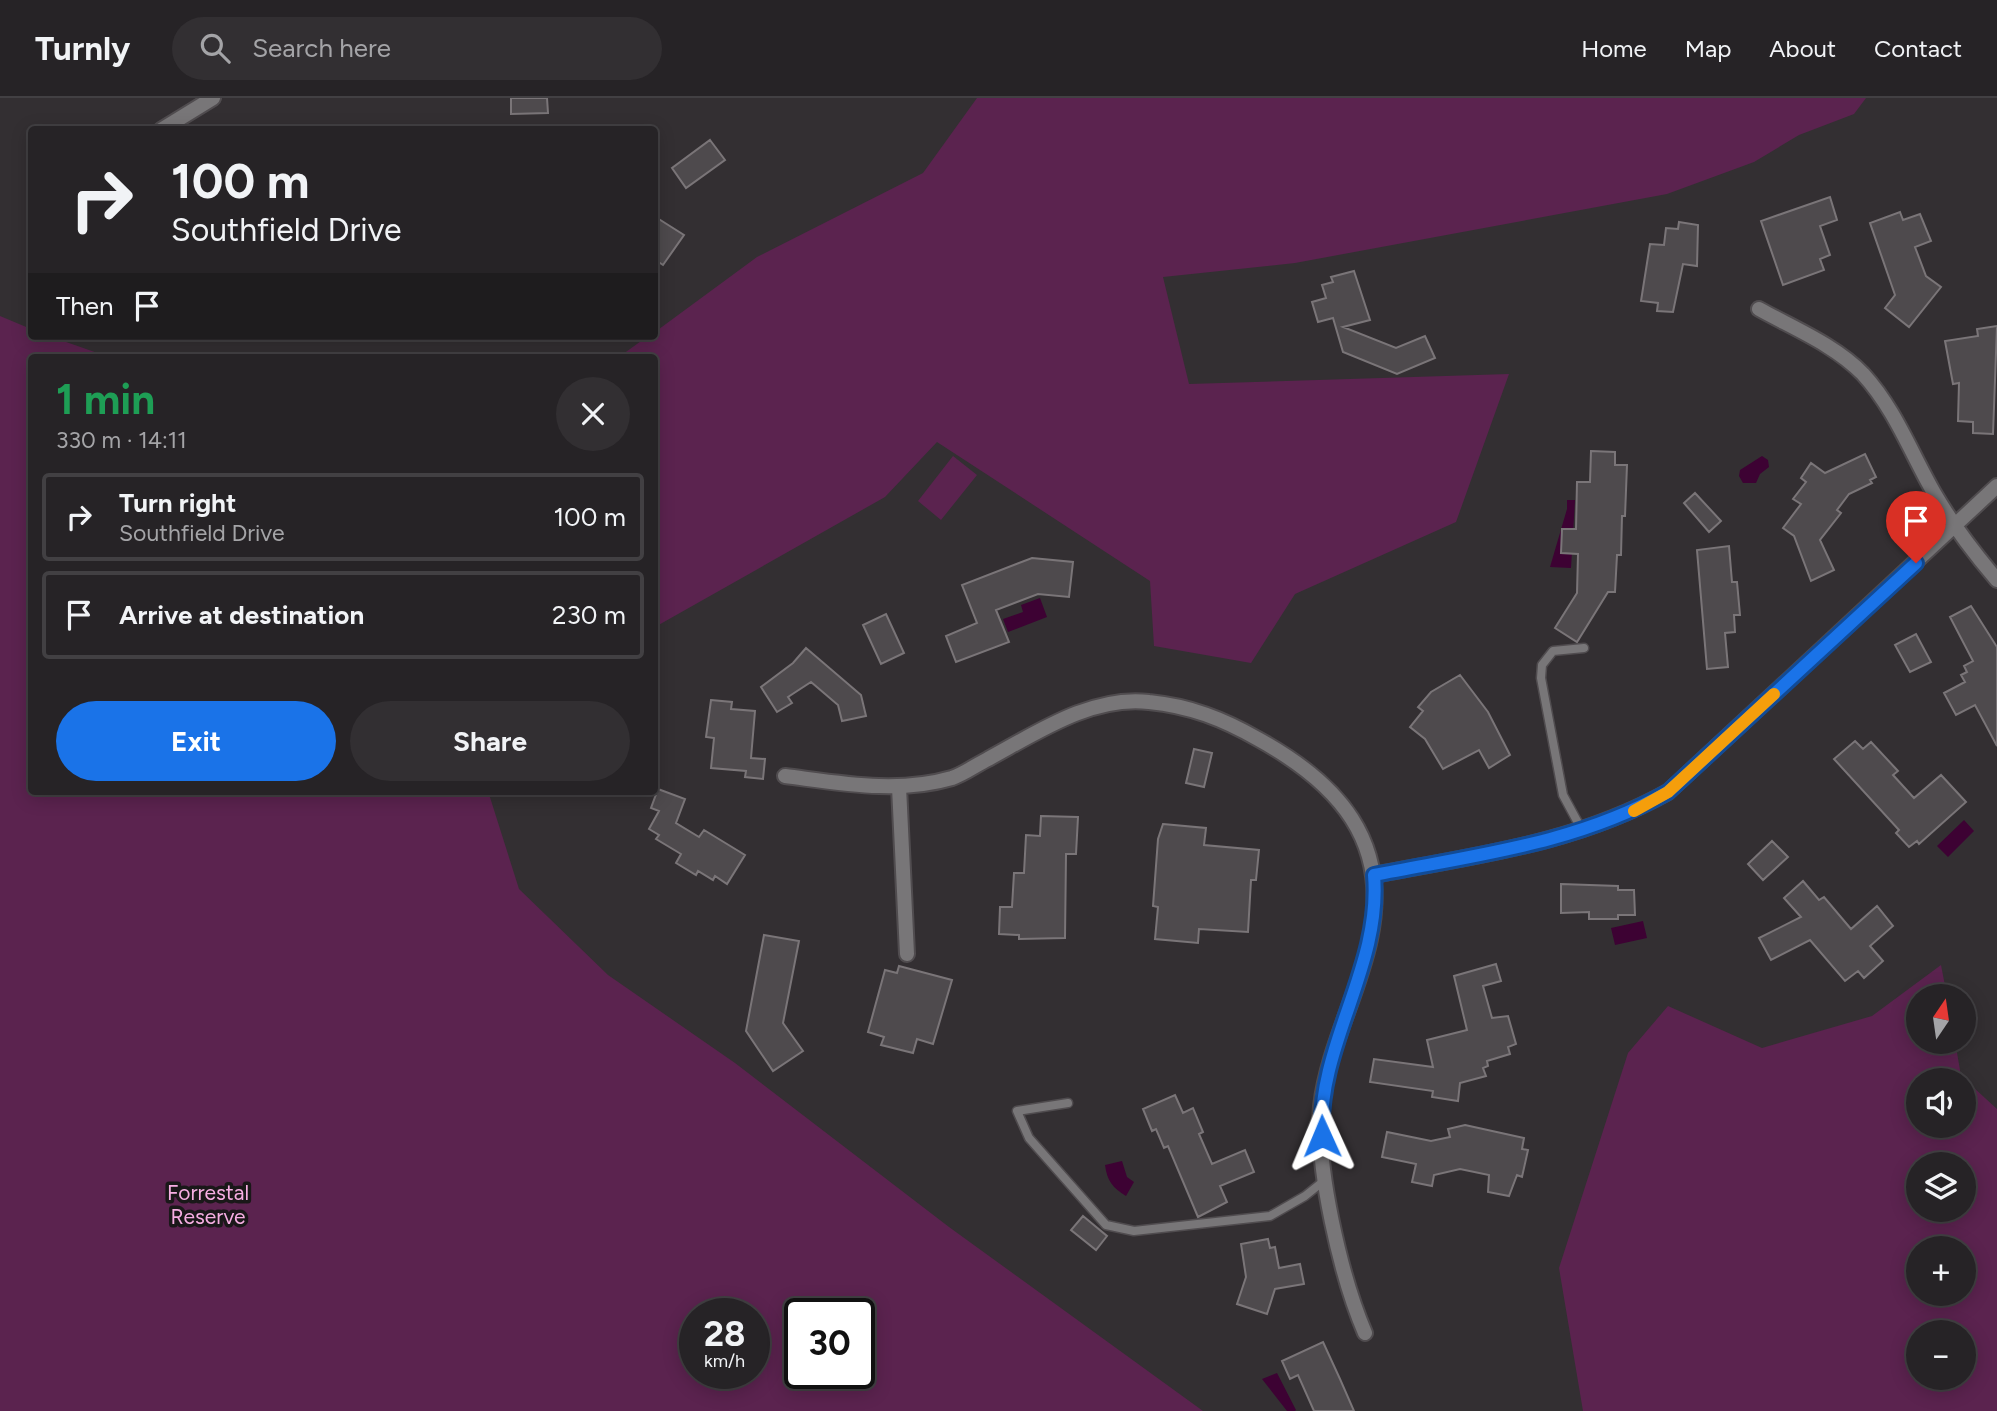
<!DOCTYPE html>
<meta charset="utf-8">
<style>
:root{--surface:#262326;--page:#322f32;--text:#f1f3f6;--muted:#a4a4a7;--line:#424043;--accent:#1a73e8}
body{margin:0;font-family:Figtree,sans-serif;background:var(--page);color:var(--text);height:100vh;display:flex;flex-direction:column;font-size:26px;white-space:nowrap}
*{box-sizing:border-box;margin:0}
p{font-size:23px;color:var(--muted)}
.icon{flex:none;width:38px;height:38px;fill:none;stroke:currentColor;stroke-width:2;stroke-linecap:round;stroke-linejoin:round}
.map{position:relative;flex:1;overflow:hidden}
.drawer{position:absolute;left:28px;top:256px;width:630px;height:441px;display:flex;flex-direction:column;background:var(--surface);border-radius:7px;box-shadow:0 4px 18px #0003,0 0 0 2px var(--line)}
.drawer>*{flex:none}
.banner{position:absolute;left:28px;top:28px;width:630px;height:214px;border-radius:7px;box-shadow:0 4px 18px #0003,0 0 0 2px var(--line);background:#262326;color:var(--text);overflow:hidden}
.needle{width:46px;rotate:13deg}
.tools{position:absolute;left:1906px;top:886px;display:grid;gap:14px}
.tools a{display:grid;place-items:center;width:70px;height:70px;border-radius:50%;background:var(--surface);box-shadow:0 4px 18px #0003,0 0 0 2px var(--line);font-size:35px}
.speed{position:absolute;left:679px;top:1200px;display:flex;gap:14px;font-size:35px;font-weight:700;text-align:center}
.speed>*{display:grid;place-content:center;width:91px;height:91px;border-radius:50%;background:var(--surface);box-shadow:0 4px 18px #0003,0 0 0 2px var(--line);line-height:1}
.speed small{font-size:18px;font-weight:400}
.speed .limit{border:4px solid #111;border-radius:10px;background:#fff;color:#111}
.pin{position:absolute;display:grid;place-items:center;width:60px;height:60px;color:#fff;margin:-72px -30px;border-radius:50% 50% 50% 0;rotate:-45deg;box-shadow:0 0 7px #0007}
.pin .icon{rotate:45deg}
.me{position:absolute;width:77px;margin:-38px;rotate:359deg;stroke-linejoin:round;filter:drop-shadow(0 0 5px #0008)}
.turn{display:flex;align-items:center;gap:24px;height:147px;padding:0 28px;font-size:32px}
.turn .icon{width:91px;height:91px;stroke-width:2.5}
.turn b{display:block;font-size:49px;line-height:60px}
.then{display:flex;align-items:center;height:66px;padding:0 28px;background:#0003;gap:14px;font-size:26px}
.round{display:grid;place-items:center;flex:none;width:74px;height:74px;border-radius:37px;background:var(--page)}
.overview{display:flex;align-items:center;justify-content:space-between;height:119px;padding:0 28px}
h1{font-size:42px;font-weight:700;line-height:52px;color:#1e9e55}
.cta{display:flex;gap:14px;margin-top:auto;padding:14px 28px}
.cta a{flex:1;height:80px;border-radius:42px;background:var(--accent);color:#fff;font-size:28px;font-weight:700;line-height:80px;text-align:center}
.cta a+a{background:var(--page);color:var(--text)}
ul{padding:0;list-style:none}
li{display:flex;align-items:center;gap:21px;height:88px;margin:0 14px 10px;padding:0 14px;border:4px solid var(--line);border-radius:7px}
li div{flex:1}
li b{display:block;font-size:26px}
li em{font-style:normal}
header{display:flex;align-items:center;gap:42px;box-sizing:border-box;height:98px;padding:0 35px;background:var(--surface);border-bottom:2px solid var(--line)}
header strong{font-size:33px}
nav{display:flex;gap:38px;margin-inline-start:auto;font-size:24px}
.search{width:490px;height:63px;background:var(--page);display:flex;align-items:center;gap:18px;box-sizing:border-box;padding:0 24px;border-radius:38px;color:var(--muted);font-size:26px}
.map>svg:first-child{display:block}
.green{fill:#5b234f;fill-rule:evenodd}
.water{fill:#3d0233}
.building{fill:#4e4a4d;stroke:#7a7578;stroke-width:2}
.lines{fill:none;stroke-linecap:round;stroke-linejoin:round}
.service-casing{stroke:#504c4f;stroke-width:11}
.minor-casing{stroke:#504c4f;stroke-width:18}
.service{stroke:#787678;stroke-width:8}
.minor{stroke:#787678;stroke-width:14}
.route-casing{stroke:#114b97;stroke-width:18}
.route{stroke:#1a73e8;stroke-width:12}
.slow{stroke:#f59e0b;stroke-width:12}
.labels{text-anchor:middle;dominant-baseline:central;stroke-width:7;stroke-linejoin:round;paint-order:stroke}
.park-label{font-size:21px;fill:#f7aee3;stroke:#1a1819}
</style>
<header>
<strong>Turnly</strong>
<div class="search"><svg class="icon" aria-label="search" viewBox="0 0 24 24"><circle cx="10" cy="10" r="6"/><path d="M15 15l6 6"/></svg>Search here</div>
<nav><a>Home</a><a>Map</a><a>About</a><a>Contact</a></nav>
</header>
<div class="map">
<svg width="1997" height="1313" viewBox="0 0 1997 1313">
<rect width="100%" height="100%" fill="#332f32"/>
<path class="green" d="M 977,0 L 1866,0 L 1854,16 L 1799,37 L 1754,64 L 1667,96 L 1295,165 L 1163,179 L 1189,286 L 1509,276 L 1456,424 L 1295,496 L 1251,565 L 1154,548 L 1150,483 L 937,344 L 885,399 L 655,529 L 654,259 L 619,259 L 648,238 L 654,238 L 655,234 L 757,159 L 923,75 Z
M 0,218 L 31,231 L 32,238 L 49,238 L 109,259 L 32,259 L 32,693 L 488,693 L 519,791 L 608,877 L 735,965 L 949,1129 L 1203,1313 L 0,1313 ZM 754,1216 L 754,1276 L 695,1276 L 695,1216 ZM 800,1216 L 859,1216 L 859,1276 L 800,1276 Z
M 953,358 L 977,377 L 941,422 L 918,403 Z
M 1941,867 L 1947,898 L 1918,898 L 1918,943 L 1955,943 L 1961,978 L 1997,1011 L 1997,1313 L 1583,1313 L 1559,1170 L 1628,955 L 1668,908 L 1762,950 L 1872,918 ZM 1918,982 L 1964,982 L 1964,1027 L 1918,1027 ZM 1918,1066 L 1964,1066 L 1964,1111 L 1918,1111 ZM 1918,1150 L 1964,1150 L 1964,1195 L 1918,1195 ZM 1918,1234 L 1964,1234 L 1964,1279 L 1918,1279 Z"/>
<path class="water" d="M 1762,358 L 1768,362 L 1769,369 L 1760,376 L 1756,385 L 1743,385 L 1739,378 L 1740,372 Z
M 1567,402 L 1575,402 L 1571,470 L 1550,469 L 1567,411 Z
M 1040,500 L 1047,519 L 1008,534 L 1003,521 L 1023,514 L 1021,507 Z
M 1964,722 L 1974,733 L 1948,759 L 1937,748 Z
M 1643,823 L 1647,840 L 1615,847 L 1611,830 Z
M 1122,1063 L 1127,1079 L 1134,1084 L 1126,1098 C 1113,1090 1107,1083 1105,1067 Z
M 1277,1275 L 1296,1312 L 1295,1313 L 1287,1313 L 1262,1281 Z"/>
<path class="building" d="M 511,0 L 547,0 L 548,15 L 511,16 Z
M 710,42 L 725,62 L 686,90 L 672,70 Z
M 1830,99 L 1837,122 L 1820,128 L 1830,157 L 1820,161 L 1824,172 L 1783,187 L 1761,123 Z
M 1900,114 L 1903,122 L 1920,116 L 1931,143 L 1915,149 L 1926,178 L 1941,189 L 1909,229 L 1885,210 L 1895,197 L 1870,125 Z
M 654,118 L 684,137 L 663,167 L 654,161 Z
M 1679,124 L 1698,127 L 1697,168 L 1683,166 L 1673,214 L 1657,213 L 1658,205 L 1641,203 L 1650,146 L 1664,147 L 1666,130 L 1678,131 Z
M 1354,173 L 1370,222 L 1343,229 L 1396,250 L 1425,238 L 1435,260 L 1397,276 L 1343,254 L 1333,220 L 1318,224 L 1312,204 L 1326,200 L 1322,187 L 1333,184 L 1331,179 Z
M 1997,228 L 1993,336 L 1973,335 L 1973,324 L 1958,323 L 1959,285 L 1953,286 L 1945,243 L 1978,238 L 1977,231 Z
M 1591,353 L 1615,354 L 1615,367 L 1627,367 L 1625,418 L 1622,418 L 1621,457 L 1617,457 L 1615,494 L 1608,494 L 1577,544 L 1555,530 L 1577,495 L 1578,456 L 1561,455 L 1562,431 L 1576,431 L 1577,384 L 1590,384 Z
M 1865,356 L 1876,379 L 1870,382 L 1872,385 L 1849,396 L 1837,412 L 1841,415 L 1820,442 L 1834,472 L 1811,483 L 1794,438 L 1783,430 L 1801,406 L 1793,401 L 1806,384 L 1801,380 L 1811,365 L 1825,375 Z
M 1695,395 L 1721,423 L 1709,434 L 1684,405 Z
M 1729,448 L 1732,484 L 1737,484 L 1740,517 L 1734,517 L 1735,534 L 1725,535 L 1728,569 L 1707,571 L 1697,452 Z
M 1032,460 L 1073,464 L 1069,499 L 1038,496 L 996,512 L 1009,544 L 956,564 L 946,538 L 977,525 L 962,487 Z
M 1971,508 L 1997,549 L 1997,648 L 1975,607 L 1956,617 L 1944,595 L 1965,584 L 1961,577 L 1967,574 L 1964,568 L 1973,563 L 1950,519 Z
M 886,516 L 904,555 L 881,566 L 863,527 Z
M 1916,536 L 1931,564 L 1910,574 L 1895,547 Z
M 806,550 L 861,597 L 866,618 L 842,623 L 838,607 L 811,584 L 788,599 L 792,605 L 777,614 L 761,589 L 793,565 Z
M 1460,577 L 1488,614 L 1510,657 L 1489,670 L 1479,652 L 1443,671 L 1425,641 L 1410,629 L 1423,613 L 1418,609 L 1431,594 Z
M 711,602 L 732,604 L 731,611 L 755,613 L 751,660 L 765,661 L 763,681 L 745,679 L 746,673 L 711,670 L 714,640 L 706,639 Z
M 1855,643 L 1863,651 L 1871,644 L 1898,673 L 1893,677 L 1914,700 L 1941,677 L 1966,704 L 1919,746 L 1917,743 L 1909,749 L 1896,735 L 1899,732 L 1834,661 Z
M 1194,651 L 1212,655 L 1204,689 L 1186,685 Z
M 658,691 L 685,701 L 676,725 L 699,739 L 704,732 L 745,757 L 727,786 L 715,778 L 713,782 L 698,773 L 696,777 L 676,765 L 681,756 L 656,741 L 659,737 L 649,731 L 659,713 L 651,710 Z
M 1041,718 L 1078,719 L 1076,756 L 1066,756 L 1065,840 L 1019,841 L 1019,837 L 999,836 L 1000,809 L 1012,809 L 1014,775 L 1024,775 L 1026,737 L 1040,738 Z
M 1163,726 L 1206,730 L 1204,747 L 1259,752 L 1256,782 L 1251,782 L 1248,834 L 1199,831 L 1198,845 L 1155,841 L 1158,809 L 1153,808 L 1158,741 Z
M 1772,743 L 1788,759 L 1763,782 L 1748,766 Z
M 1803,783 L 1819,802 L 1824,799 L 1851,831 L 1877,808 L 1893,828 L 1870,848 L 1883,863 L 1864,880 L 1858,873 L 1845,883 L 1810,842 L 1771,862 L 1759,840 L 1801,819 L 1784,800 Z
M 1561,786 L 1618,788 L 1618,792 L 1634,792 L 1635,817 L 1618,817 L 1618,821 L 1589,821 L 1589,814 L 1561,815 Z
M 764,837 L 799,843 L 783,925 L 803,953 L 773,973 L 746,933 Z
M 1496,866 L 1501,883 L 1483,888 L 1492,920 L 1508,918 L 1516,946 L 1508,949 L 1510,956 L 1487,963 L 1488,968 L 1483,970 L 1486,978 L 1460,985 L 1458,1003 L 1432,999 L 1433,993 L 1370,984 L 1374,961 L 1433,969 L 1427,942 L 1467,932 L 1454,878 Z
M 899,868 L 952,882 L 933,946 L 917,941 L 913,955 L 881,947 L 884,939 L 868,934 L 885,872 L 897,875 Z
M 1175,997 L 1183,1015 L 1193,1010 L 1203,1034 L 1199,1036 L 1212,1066 L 1245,1052 L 1254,1074 L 1220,1088 L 1227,1104 L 1198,1119 L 1168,1048 L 1164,1050 L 1156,1031 L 1152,1033 L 1143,1011 Z
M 1465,1027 L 1524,1040 L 1522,1051 L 1528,1052 L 1522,1079 L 1517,1077 L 1509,1098 L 1488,1094 L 1489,1077 L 1460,1071 L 1434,1077 L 1432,1088 L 1412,1084 L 1416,1066 L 1382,1059 L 1387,1034 L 1431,1043 L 1450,1039 L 1448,1031 Z
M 1083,1118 L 1107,1138 L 1096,1152 L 1071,1132 Z
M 1268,1141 L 1270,1150 L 1275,1149 L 1279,1170 L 1300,1166 L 1304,1186 L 1275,1191 L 1267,1216 L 1237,1206 L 1246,1179 L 1241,1146 Z
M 1323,1244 L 1340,1281 L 1354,1313 L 1314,1313 L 1298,1277 L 1290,1281 L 1282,1263 Z"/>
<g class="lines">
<g class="service-casing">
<path id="service" d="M 1583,734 L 1563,697 L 1541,580 L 1542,567 L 1553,553 L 1584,550
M 1068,1005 L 1017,1013 L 1029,1040 L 1106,1127 L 1134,1133 L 1270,1118 L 1305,1098 L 1325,1082"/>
</g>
<g class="minor-casing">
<path id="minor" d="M 161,32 L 213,0
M 1759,211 C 1793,230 1835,247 1863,276 C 1895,311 1911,355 1934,395 C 1952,426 1974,455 1997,482
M 785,678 C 840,685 897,696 952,680 C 964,676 976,667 988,661 C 1036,635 1092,597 1149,604 C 1190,608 1223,621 1258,641 C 1338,685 1391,743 1370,841 C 1358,898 1328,949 1321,1008 C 1315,1068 1341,1179 1365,1235
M 899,689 L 907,856
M 1374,777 C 1477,757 1574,746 1668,694 L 1997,388"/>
</g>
<use href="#service" class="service"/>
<use href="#minor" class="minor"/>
</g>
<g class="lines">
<g class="route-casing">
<path id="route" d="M 1322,1038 C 1317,947 1382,869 1374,777 C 1475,757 1576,746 1668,694 L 1916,465"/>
</g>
<use href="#route" class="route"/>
<path class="slow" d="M 1634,713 L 1668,694 L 1774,596"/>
</g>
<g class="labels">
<g class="park-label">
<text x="208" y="1094">Forrestal<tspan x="208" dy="24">Reserve</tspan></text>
</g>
</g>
</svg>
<div class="tools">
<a><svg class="needle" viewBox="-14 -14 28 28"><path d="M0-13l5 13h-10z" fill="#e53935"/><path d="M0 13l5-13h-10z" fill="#a4a4a7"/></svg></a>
<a><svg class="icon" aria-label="sound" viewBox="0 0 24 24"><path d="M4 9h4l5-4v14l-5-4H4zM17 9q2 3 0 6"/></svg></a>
<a><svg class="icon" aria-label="layers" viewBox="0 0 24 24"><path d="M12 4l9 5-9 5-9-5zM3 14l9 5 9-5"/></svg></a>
<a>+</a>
<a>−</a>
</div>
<div class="speed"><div>28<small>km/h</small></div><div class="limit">30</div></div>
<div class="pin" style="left:1916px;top:465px;background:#d93025"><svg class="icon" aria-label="arrive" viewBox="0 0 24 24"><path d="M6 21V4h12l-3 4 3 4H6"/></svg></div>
<svg class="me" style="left:1322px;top:1038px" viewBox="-20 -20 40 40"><path d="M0-17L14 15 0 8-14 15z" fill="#1a73e8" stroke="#fff" stroke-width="4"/></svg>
<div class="banner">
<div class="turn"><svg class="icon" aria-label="right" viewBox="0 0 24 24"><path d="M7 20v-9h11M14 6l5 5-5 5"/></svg><div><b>100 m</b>Southfield Drive</div></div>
<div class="then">Then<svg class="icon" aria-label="arrive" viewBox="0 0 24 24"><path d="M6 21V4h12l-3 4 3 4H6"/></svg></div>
</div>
<section class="drawer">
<div class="overview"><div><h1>1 min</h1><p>330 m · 14:11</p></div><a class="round"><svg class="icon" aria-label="close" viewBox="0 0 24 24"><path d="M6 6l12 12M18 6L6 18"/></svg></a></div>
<ul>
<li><svg class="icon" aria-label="right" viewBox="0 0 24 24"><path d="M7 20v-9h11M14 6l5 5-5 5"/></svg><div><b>Turn right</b><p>Southfield Drive</p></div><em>100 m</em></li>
<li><svg class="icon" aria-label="arrive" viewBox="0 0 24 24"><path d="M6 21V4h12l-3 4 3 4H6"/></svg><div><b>Arrive at destination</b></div><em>230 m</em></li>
</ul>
<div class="cta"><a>Exit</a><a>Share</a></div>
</section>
</div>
